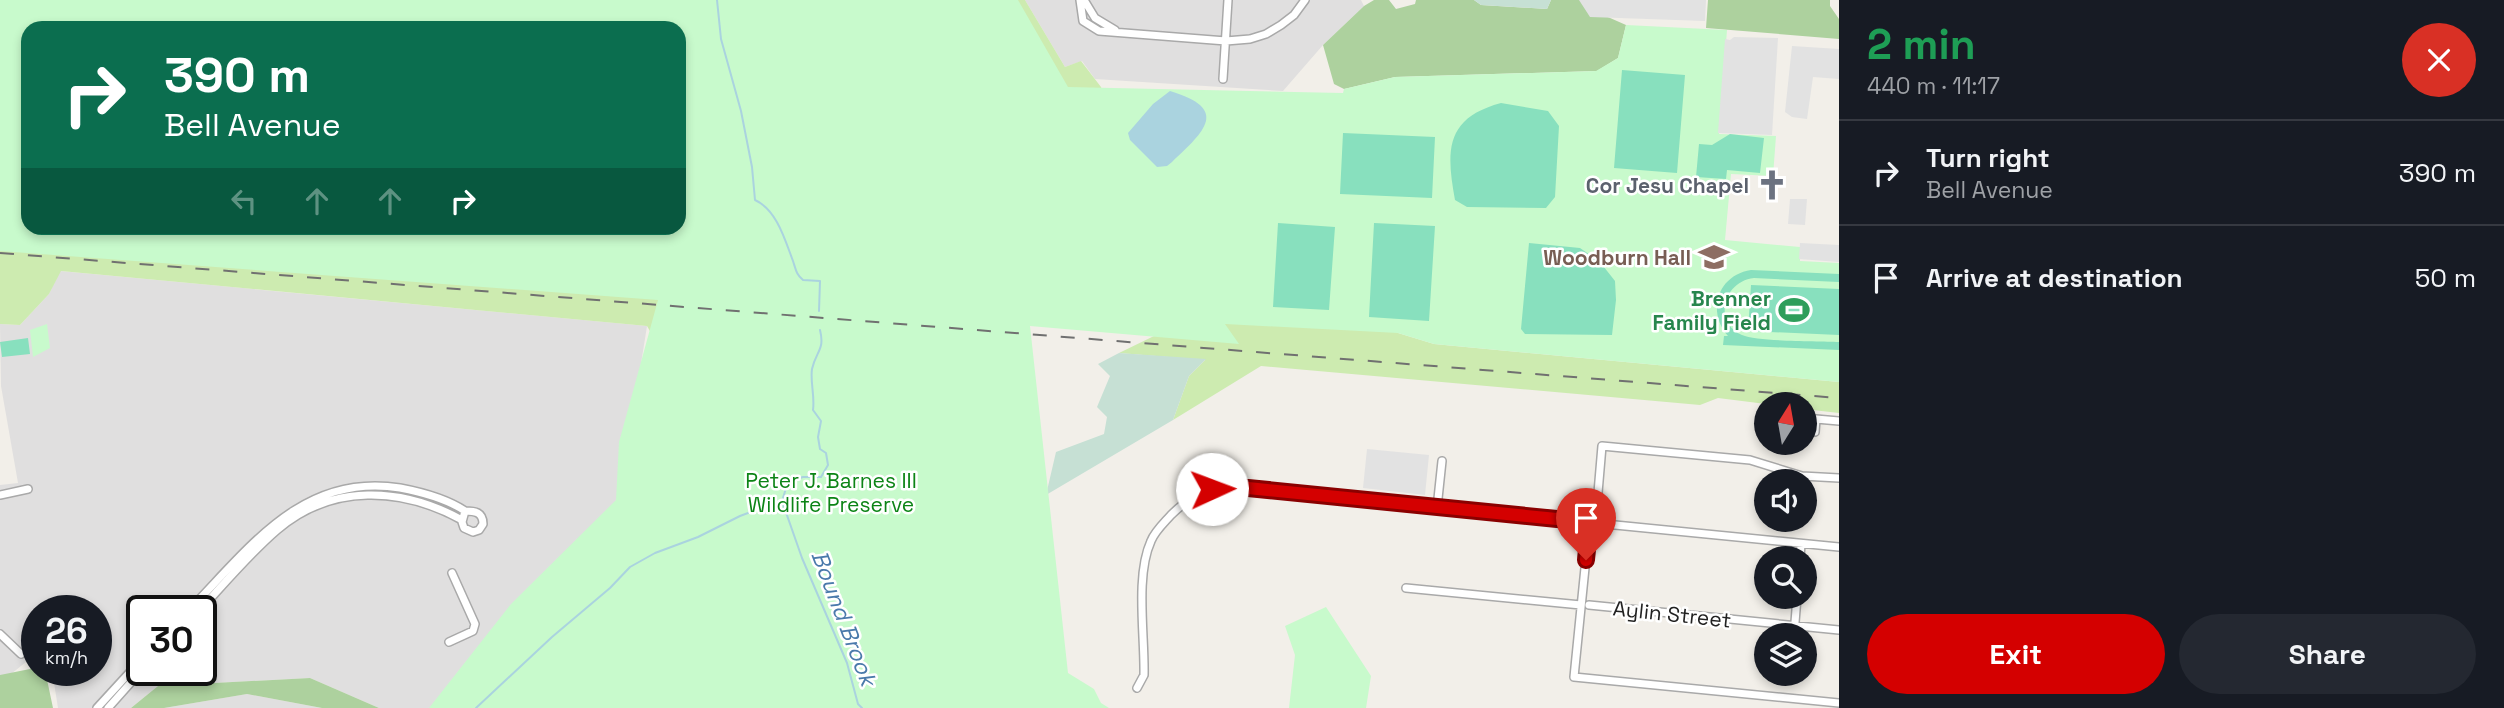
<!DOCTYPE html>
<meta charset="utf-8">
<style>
:root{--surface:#171b24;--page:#242831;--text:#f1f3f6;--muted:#9ea1a6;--line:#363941;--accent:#d40000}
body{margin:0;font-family:"Space Grotesk",sans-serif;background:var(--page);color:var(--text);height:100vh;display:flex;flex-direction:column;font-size:26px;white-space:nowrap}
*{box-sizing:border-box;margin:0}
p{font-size:23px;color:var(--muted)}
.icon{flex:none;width:38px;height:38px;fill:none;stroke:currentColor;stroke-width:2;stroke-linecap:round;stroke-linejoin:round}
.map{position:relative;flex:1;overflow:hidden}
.panel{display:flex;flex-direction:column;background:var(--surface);width:665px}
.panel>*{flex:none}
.guide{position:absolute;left:21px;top:21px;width:665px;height:214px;border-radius:21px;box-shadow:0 4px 10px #0003;background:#0b6e4f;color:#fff;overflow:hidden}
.needle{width:46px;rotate:11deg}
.buttons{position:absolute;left:1754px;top:392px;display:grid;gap:14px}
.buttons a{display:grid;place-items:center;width:63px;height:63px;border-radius:50%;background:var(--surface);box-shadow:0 4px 10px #0003;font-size:35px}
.speed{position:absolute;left:21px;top:595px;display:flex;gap:14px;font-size:35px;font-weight:700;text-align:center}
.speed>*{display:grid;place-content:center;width:91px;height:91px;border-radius:50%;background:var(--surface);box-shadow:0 4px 10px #0003;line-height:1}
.speed small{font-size:18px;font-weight:400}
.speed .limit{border:4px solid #111;border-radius:10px;background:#fff;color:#111}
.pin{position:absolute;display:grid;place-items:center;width:60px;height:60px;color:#fff;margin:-72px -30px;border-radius:50% 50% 50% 0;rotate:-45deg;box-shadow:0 0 7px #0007}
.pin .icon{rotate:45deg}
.me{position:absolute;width:77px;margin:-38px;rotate:88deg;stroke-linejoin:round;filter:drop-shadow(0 0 5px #0008)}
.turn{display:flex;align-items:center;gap:24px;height:147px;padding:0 28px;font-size:32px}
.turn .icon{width:91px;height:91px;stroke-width:2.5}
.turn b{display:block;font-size:49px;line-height:60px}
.lanes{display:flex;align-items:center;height:66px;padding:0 28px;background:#0003;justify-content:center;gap:35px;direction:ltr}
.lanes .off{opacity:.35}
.round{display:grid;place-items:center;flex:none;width:74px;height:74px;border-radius:37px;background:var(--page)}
.summary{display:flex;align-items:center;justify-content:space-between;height:119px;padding:0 28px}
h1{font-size:42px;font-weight:800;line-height:52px;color:#1e9e55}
.button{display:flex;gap:14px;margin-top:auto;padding:14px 28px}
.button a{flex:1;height:80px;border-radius:42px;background:var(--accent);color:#fff;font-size:28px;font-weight:800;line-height:80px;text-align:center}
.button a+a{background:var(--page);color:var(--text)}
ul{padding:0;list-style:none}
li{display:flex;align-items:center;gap:21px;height:105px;padding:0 28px;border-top:2px solid var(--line)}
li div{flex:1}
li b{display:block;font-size:26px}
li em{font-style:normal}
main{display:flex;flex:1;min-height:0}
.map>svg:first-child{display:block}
.residential{fill:#e0dfdf;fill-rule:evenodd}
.grass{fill:#cdebb0}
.forest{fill:#add19e}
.wetland{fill:#c6e0d4}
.park{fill:#c8facc;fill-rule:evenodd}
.pitch{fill:#88e0be}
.parking{fill:#e2e2e2}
.water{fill:#aad3df}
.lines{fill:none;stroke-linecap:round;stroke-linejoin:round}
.stream{stroke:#aad3df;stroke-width:2}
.minor-casing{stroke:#a9a9a9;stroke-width:10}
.minor{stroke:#fff;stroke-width:7}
.rail{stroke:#707070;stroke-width:2;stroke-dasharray:14 14;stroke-linecap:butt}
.route-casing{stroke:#8a0000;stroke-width:18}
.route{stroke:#d40000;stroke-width:12}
.labels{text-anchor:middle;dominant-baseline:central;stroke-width:5;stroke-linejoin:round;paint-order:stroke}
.worship-label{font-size:21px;font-weight:bold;fill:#5b616d;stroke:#fff;text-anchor:end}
.education-label{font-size:21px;font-weight:bold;fill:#785e54;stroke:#fff;text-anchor:end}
.leisure-label{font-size:21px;font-weight:bold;fill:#27864d;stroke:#fff;text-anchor:end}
.park-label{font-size:21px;fill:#0c8416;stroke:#fff}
.street-label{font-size:21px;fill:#222;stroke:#fff}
.water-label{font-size:23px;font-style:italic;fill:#4a7aab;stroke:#fff}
</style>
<main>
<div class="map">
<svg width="1839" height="708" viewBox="0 0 1839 708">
<rect width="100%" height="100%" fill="#f2efe9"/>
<path class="residential" d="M 1025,0 L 1361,0 L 1364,6 L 1323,45 L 1283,91 L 1095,79 L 1082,61 L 1065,67 Z
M 60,271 L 647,326 L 620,496 L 435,708 L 379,708 L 310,678 L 158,686 L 131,708 L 58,708 L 52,670 L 96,670 L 96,611 L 37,611 L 37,653 L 0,683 L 0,485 L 18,483 L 1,386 L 0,324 L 20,325 L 49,294 ZM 142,611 L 201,611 L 201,670 L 142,670 Z
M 247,694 L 322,708 L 164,708 Z"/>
<path class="grass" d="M 1007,0 L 1025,0 L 1065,67 L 1081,61 L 1101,87 L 1138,187 L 1235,237 C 1220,249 1202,242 1185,237 L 1398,333 L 1434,344 L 1839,382 L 1839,413 L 1804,409 L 1804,404 L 1766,404 L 1718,398 L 1700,405 L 1261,366 L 1173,420 L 1189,376 L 1205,360 L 1119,353 L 1189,319 Z
M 0,220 L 28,228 L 85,228 L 816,290 L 654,338 L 647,326 L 61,271 L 49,294 L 20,325 L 0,324 Z"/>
<path class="forest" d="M 1374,0 L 1389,0 L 1396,9 L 1415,4 L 1416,0 L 1474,0 L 1481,5 L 1547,9 L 1551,0 L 1586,0 L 1592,10 L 1626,25 L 1618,58 L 1597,71 L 1395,77 L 1344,89 L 1334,84 L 1323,45 L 1364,6 Z
M 1708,0 L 1830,0 L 1830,6 L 1839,19 L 1839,39 L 1706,28 Z
M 37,661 L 37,670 L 45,670 L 53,708 L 0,708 L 0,675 L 30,669 Z
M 310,678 L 379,708 L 322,708 L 247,694 L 164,708 L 131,708 L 158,686 Z"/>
<path class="wetland" d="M 1474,0 L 1551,0 L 1547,9 L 1481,5 Z
M 1119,353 L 1206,359 L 1189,376 L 1173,420 L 1046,495 L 1056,452 L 1104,434 L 1107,417 L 1097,407 L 1110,376 L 1098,364 Z"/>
<path class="park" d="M 0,0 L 1018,0 L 1068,87 L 1343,93 L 1344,89 L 1395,77 L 1596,71 L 1618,58 L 1626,25 L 1727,30 L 1719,134 L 1776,136 L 1773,176 L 1731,174 L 1725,240 L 1800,247 L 1800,261 L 1839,263 L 1839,382 L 1434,344 L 1398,333 L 1225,324 L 1239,344 L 1030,326 L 1068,673 L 1094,689 L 1101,703 L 1109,708 L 429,708 L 511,604 L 616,500 L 619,442 L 658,300 L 0,251 ZM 28,28 L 679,28 L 679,228 L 28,228 Z
M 47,324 L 50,348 L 33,357 L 30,330 Z
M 1326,607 L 1371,676 L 1366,708 L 1289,708 L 1295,655 L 1285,626 Z"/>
<path class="pitch" d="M 1622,70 L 1685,75 L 1677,173 L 1614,168 Z
M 1501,103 L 1548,111 L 1559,126 L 1555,197 L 1546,208 L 1467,207 L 1455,200 C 1446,151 1445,118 1501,103 Z
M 1343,133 L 1435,137 L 1432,198 L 1340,194 Z
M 1730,134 L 1764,138 L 1760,173 L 1727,170 L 1726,179 L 1696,177 L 1699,144 L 1712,145 Z
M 1278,223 L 1335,227 L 1329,310 L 1273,307 Z
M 1374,223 L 1435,226 L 1429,321 L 1369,317 Z
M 1529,243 L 1580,248 L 1600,262 L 1615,281 L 1616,300 L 1612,335 L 1525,334 L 1521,329 Z
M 1751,270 L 1839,274 L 1839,282 L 1754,278 C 1724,281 1712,322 1742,335 C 1758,342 1818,341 1839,342 L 1839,350 L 1723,345 L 1724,336 L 1728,336 C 1706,311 1718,275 1751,270 Z
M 1751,285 L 1839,289 L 1839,335 L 1748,331 Z
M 28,338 L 30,354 L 2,357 L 0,342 Z"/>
<path class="parking" d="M 1579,0 L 1706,0 L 1705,21 L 1590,17 Z
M 1734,37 L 1778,38 L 1772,135 L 1718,133 L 1725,39 L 1730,40 Z
M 1792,46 L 1839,49 L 1839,79 L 1813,77 L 1807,119 L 1792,117 L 1785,112 Z
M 1790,199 L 1807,199 L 1805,225 L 1788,224 Z
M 1800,243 L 1839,245 L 1839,262 L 1799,259 Z
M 1367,449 L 1429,455 L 1425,495 L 1363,488 Z"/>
<path class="water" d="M 1170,91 C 1230,109 1205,131 1172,162 L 1167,166 L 1157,167 L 1130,140 L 1128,133 L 1153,104 Z"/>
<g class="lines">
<path class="stream" d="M 717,0 L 721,39 L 741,111 L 752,167 L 755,200 C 777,210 785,240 793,261 C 796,270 796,274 803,280 L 820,281 L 819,311
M 820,330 C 825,350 816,351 812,369 C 810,382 815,396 813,410 L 821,421 L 818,437 L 820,449 L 826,453 L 828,465 L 821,477 L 803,477 L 788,482 L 782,501 L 802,558 L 847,663 L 858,704 L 862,708
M 476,708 L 552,637 L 610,588 L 630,567 L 655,553 L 698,537 L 740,516 L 780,501"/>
<g class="minor-casing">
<path id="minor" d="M 1080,0 L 1083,21 L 1099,31 L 1226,41 L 1250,39 L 1266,34 L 1281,25 L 1294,15 L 1305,0
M 1084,0 L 1095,18 L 1115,30
M 1223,79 L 1228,0
M 1815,432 L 1816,419 L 1839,421
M 1839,478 L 1802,476 L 1750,460 L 1602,446 L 1596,516 L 1605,524 L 1839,547
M 0,495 L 28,489
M 1437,508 L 1442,461
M 465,511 C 475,511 483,512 483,524 L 479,530 L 473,532 L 464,528 L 462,522 Z
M 1800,558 L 1801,544
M 1406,588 L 1581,605
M 1589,605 L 1839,630
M 188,611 C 249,549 302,472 400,488 C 421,492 447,499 465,511
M 199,611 C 224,584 249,554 277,530 C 332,483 402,487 462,520
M 0,634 L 21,654
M 1794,635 L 1797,597
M 449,642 L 473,631 L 475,624 L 452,573
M 1137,688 L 1144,675 C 1145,636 1135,576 1151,541 C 1155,531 1164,523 1171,515 C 1186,500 1201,491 1222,487 L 1577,521 L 1585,527 L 1588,538 L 1574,677 L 1839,703
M 97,708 L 142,659
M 108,708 L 142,670"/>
</g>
<use href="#minor" class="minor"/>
<path class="rail" d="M 0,253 L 1839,398"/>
</g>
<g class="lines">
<g class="route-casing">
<path id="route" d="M 1212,489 L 1222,487 L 1248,488 L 1577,521 C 1592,530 1587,545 1586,560"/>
</g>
<use href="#route" class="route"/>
</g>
<defs>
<g id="church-bare" transform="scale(2.415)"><path d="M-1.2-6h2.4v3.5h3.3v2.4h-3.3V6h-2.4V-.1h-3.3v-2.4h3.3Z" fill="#6b7280" stroke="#fff" stroke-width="2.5" paint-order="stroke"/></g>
<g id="school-bare" transform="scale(2.415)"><path d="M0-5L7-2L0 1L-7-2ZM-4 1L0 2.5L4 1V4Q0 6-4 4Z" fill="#8d6e63" stroke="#fff" stroke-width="2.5" paint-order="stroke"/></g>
<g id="stadium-bare" transform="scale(2.415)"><path d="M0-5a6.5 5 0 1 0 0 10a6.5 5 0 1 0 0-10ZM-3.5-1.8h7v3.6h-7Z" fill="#2e9e5b" stroke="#fff" stroke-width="2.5" paint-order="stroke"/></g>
</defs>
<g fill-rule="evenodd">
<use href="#church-bare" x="1772" y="185"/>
<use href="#school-bare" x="1714" y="257"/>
<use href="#stadium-bare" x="1794" y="310"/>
</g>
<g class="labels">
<g class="worship-label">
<text x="1749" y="185">Cor Jesu Chapel</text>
</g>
<g class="education-label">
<text x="1691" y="257">Woodburn Hall</text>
</g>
<g class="leisure-label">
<text x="1771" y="298">Brenner<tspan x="1771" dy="24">Family Field</tspan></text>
</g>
<g class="park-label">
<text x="831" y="480">Peter J. Barnes III<tspan x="831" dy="24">Wildlife Preserve</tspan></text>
</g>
<g class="street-label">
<text transform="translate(1672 614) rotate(6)">Aylin Street</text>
</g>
<g class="water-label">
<text transform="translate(844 618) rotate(69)">Bound Brook</text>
</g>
</g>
</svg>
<div class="buttons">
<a><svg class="needle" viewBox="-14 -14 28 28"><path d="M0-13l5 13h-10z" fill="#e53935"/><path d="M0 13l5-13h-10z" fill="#9ea1a6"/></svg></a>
<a><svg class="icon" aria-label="sound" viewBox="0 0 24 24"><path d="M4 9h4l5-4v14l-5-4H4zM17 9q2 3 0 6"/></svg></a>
<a><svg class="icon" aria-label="search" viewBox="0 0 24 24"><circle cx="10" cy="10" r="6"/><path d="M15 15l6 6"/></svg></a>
<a><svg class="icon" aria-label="layers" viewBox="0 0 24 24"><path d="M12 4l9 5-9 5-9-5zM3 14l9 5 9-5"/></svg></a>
</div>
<div class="speed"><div>26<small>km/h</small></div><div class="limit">30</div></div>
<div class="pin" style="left:1586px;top:560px;background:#d93025"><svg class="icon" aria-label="arrive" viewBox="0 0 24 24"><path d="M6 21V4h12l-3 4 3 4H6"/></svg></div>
<svg class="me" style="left:1212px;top:489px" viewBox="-20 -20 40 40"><circle r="19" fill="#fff"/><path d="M0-13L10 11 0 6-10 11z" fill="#d40000"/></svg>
<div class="guide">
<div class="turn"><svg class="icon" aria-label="right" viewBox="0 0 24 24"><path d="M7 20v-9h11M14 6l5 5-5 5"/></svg><div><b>390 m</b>Bell Avenue</div></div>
<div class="lanes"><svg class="icon off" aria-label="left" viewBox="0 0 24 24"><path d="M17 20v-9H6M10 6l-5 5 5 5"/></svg><svg class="icon off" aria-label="ahead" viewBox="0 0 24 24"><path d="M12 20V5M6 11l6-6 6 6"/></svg><svg class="icon off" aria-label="ahead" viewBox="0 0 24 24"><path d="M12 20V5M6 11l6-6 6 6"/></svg><svg class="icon" aria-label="right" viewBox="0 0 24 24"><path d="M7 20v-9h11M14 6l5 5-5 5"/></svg></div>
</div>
</div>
<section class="panel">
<div class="summary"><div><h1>2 min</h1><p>440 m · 11:17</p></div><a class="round" style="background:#d93025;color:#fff"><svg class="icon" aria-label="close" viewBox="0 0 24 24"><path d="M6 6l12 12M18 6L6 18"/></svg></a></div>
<ul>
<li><svg class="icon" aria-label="right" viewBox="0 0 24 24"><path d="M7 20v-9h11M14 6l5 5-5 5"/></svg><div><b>Turn right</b><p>Bell Avenue</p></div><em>390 m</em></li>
<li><svg class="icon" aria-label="arrive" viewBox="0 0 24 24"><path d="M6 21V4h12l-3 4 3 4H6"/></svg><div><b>Arrive at destination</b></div><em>50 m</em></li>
</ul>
<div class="button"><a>Exit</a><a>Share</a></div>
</section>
</main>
